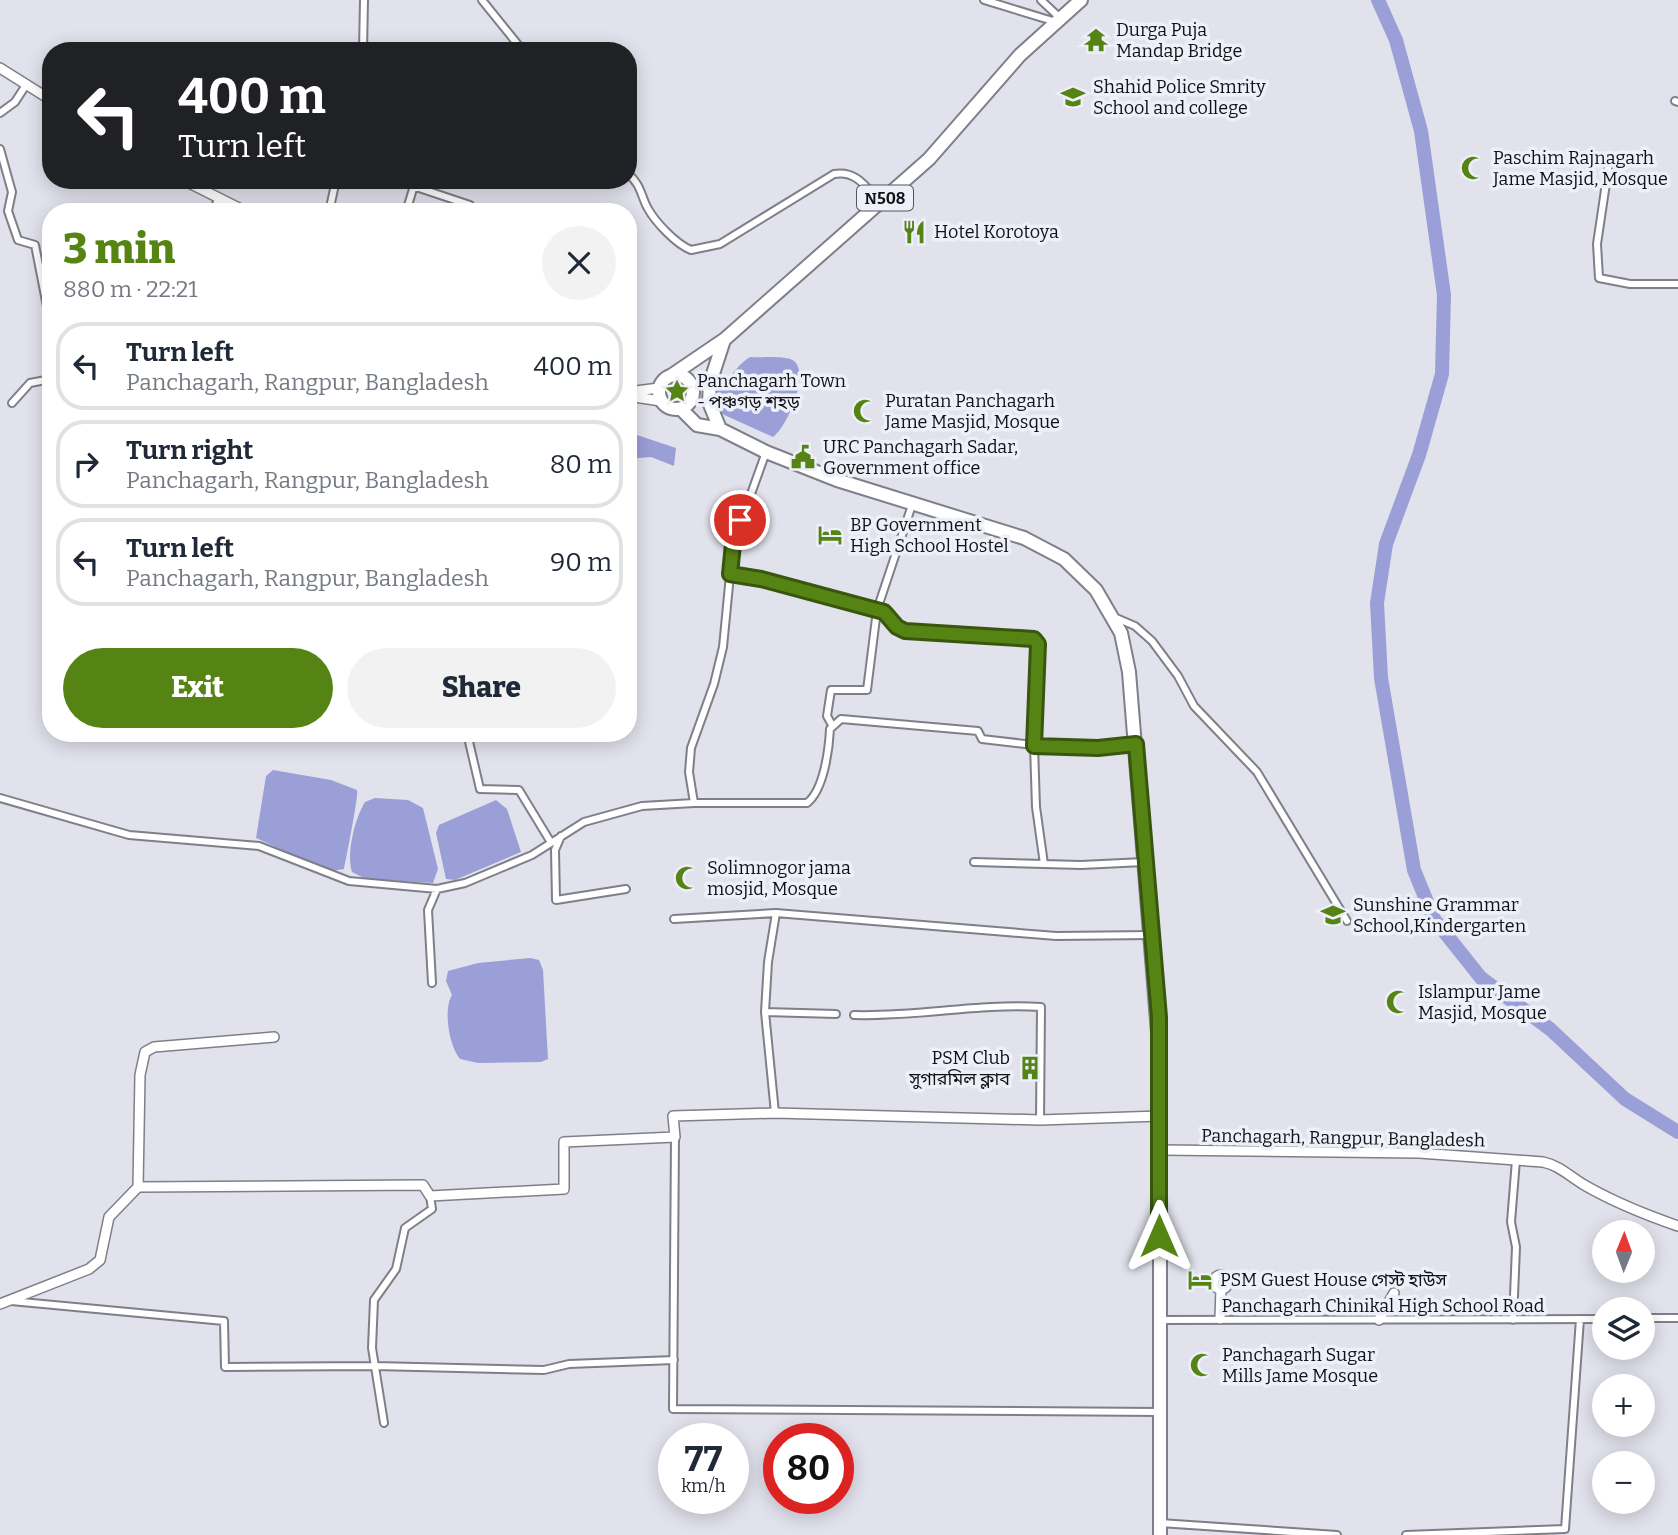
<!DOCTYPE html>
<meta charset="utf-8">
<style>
:root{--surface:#fff;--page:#f2f2f3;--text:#1f2937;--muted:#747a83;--line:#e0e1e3;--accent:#568414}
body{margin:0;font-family:Bitter,"Noto Sans Bengali",serif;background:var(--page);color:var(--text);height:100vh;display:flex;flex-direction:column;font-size:26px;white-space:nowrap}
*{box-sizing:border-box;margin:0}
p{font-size:23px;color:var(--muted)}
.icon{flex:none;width:38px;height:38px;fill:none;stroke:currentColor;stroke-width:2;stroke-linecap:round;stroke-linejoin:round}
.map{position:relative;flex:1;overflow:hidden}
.panel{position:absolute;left:42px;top:203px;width:595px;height:539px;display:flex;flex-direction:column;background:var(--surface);border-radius:28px;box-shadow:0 4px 18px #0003}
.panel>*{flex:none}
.banner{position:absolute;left:42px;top:42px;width:595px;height:147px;border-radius:28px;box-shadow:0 4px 18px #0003;background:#202124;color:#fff;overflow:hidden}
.needle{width:46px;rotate:1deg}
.controls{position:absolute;left:1592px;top:1220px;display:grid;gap:14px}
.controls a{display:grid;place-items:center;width:63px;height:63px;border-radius:50%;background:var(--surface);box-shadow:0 4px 18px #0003;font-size:35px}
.speed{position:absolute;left:658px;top:1423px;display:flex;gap:14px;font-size:35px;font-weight:700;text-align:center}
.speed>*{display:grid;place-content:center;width:91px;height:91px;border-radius:50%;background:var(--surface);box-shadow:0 4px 18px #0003;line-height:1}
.speed small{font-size:18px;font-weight:400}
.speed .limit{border:10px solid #d22;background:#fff;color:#111}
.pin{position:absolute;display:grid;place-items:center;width:60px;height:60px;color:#fff;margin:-30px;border:4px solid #fff;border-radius:50%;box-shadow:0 2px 7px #0007}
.me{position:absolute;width:77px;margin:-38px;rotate:0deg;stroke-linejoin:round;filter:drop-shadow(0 0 5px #0008)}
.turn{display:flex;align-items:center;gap:24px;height:147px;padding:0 21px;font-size:32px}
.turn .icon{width:91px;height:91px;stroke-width:2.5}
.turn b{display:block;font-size:49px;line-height:60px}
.round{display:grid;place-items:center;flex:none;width:74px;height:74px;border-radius:37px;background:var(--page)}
.overview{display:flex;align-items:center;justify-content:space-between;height:119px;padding:0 21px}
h1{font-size:42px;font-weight:800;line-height:52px;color:var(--accent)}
.action{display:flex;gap:14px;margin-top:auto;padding:14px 21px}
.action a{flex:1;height:80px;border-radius:42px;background:var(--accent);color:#fff;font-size:28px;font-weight:800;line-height:80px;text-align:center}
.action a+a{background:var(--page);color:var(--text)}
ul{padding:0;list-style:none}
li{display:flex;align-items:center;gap:21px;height:88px;margin:0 14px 10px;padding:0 7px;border:4px solid var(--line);border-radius:28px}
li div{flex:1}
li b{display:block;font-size:26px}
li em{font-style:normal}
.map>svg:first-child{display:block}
.water{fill:#9b9fd7}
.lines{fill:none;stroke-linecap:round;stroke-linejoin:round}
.river{stroke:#9b9fd7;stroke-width:14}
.street-casing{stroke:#7e7f88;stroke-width:10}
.secondary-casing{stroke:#7e7f88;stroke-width:12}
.highway-casing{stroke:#7e7f88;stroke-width:16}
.street{stroke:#fff;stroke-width:6}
.secondary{stroke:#fff;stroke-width:9}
.highway{stroke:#fff;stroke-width:12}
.route-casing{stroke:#38560d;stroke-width:18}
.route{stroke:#568414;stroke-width:12}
.labels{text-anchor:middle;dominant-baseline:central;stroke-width:7;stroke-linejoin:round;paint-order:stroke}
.shield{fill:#eef0f9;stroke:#54555a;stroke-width:2}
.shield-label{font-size:16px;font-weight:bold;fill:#121216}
.poi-label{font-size:18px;fill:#121216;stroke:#eef0f9;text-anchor:start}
.street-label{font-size:18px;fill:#121216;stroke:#eef0f9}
</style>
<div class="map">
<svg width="1678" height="1535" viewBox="0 0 1678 1535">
<rect width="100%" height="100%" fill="#e1e2ec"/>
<path class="water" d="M 750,357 C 760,358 786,355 794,361 C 810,374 787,427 773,437 L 720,413 L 712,392 C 729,383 733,368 750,357 Z
M 628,432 L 676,448 L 674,466 L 651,457 L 628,459 Z
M 273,770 L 331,780 L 357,790 C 359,794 346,859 344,869 L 332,871 L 315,865 L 256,838 L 266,776 Z
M 375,798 L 408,800 L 423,808 L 438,869 L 433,883 L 366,879 L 352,872 C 346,854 355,818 365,802 Z
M 496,800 L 507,809 L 521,852 L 455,880 L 446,879 L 436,833 L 439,825 Z
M 530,958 L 539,960 L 543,970 L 548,1059 L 541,1062 L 478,1063 L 460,1059 C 449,1046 443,1009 452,995 L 446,981 L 448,971 L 478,963 Z"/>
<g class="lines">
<path class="river" d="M 1378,0 L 1396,40 L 1421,131 L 1444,295 L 1442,374 L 1419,455 L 1386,544 L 1377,603 L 1381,678 L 1414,870 L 1434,919 L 1481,978 L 1550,1029 L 1625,1099 L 1678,1132"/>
<g class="street-casing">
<path id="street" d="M 482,0 L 523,51
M 984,0 L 1056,22
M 1041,0 L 1060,18
M 363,51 L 364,0
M 1675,101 L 1678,102
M 0,113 L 15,102 L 26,85
M 0,149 L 12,192 L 8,211 L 18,240 L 35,245 L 51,327
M 1609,163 L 1597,244 L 1599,278 L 1630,284 L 1678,284
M 628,174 C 640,183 641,195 647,207 C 655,222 676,244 691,250 L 720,244 L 834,174 C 856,170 866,187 880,202
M 212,212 L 219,198
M 329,212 L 336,180
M 406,212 L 413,189 L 416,187 L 470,205 L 473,212
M 12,403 L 30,383 L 51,379
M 912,505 L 877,610 C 890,614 893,627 905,631 L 1037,641 L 1034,745 L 1098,748 L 1136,744
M 730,574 L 749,576 L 877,610 L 867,690 L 831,690 L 827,716 L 832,725
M 1114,617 L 1135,626 L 1152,641 L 1178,676 L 1194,706 L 1257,772 L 1347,921
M 467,733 L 480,789 L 519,790 L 550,841
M 0,798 L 129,835 L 259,846 L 349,881 L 437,889 L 465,883 L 532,855 L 584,822 L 642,806 L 694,803 L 689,772 L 691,748 L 714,684 L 723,647 L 733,544 L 766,452
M 694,803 L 807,803 C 824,790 829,749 830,729 L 841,719 L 978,731 L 982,739 L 1034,745 L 1036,807 L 1044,864
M 561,836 L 555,850 L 556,900 L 626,889
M 974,862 L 1081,865 L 1144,862
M 674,919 L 776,913
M 432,983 L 428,910 L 437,889
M 765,1012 L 836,1014
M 854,1015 C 917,1017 978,1003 1041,1007 L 1040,1120
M 775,1113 L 765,1012 L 768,962 L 776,913 L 1056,936 L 1152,935
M 675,1137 L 673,1409 L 1161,1412
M 11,1301 L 224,1321 L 225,1367 L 375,1366 L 544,1370 L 569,1364 L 674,1360
M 1643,1318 L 1678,1318
M 1160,1320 L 1605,1319
M 1513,1320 L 1516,1247 L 1511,1222 L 1516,1160
M 384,1423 L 372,1348 L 374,1300 L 396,1269 L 405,1228 L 432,1209 L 430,1196
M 1160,1523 L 1337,1535
M 1406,1535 L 1565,1529 L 1580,1319"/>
</g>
<g class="secondary-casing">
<path id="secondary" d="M 0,68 L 51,100
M 183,180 L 247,212
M 628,392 L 659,388
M 628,396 L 661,401
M 274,1037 L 154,1047 L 145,1052 L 140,1075 L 138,1187 L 423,1185 L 430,1196 L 564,1189 L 564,1142 L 675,1137 L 673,1116 L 775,1113 L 1040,1120 L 1160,1116
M 1160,1150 L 1419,1153 L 1543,1162 C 1561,1166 1570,1177 1586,1186 C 1616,1203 1646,1215 1678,1226
M1214 1282a7 7 0 1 1 14 0a7 7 0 1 1-14 0Z
M 0,1304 L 89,1269 L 100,1260 L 109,1217 L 138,1187
M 1220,1319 L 1221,1288
M 1379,1320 L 1394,1293"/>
</g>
<g class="highway-casing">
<path id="highway" d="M659 392a17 17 0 1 1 34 0a17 17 0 1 1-34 0Z
M 672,375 L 725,339 L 929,159 L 1020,55 L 1081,0
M 681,409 L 697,425 L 720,429 L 766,452 L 837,480 L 1024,538 L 1064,559 L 1096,590 L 1121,633 L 1129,672 L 1160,1058 L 1160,1535
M 720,429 L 709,402 L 710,383 L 723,343"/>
</g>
<use href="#street" class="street"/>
<use href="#secondary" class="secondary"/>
<use href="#highway" class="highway"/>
</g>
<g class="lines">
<g class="route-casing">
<path id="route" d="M 740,520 L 733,544 L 730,574 L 761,579 L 884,612 L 897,627 L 905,631 L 1034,639 L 1038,644 L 1034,746 L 1098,748 L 1136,744 L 1159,1017 L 1159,1236"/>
</g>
<use href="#route" class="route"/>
</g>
<defs>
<g id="temple-bare" transform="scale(1.89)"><path d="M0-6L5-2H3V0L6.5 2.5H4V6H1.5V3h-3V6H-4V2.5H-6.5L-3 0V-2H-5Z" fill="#568414" stroke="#eef0f9" stroke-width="2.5" paint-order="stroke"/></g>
<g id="university-bare" transform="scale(1.89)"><path d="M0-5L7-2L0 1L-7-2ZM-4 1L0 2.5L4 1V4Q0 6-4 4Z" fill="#568414" stroke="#eef0f9" stroke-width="2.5" paint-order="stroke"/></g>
<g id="mosque-bare" transform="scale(1.89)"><path d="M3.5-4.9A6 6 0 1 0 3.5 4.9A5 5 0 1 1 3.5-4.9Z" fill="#568414" stroke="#eef0f9" stroke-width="2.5" paint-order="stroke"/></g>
<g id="restaurant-bare" transform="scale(1.89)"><path d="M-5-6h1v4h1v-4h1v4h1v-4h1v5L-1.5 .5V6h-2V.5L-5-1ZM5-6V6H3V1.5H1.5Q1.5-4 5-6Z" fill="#568414" stroke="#eef0f9" stroke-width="2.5" paint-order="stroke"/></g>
<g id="sight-bare" transform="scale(1.89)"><path d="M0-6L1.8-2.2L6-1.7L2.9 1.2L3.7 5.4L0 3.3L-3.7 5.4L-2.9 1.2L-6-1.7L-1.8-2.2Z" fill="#568414" stroke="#eef0f9" stroke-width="2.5" paint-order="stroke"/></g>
<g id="civic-bare" transform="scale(1.89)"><path d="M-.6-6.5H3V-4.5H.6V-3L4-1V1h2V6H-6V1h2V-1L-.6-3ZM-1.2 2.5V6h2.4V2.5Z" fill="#568414" stroke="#eef0f9" stroke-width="2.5" paint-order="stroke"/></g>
<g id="hotel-bare" transform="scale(1.89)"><path d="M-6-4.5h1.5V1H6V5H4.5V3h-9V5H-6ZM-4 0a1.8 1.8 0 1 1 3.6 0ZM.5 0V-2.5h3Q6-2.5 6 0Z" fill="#568414" stroke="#eef0f9" stroke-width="2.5" paint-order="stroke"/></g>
<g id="school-bare" transform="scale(1.89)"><path d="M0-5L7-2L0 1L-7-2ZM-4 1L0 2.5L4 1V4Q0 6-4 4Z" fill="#568414" stroke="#eef0f9" stroke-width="2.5" paint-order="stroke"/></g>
<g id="building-bare" transform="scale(1.89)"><path d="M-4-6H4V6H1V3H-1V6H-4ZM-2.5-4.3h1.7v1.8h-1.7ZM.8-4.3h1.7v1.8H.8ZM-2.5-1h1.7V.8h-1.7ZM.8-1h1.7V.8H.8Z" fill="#568414" stroke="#eef0f9" stroke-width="2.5" paint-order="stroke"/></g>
</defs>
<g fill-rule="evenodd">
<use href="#temple-bare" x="1096" y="40"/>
<use href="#university-bare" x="1073" y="97"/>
<use href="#mosque-bare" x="1473" y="168"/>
<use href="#restaurant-bare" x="914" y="232"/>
<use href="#sight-bare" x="677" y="391"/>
<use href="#mosque-bare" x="865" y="411"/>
<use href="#civic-bare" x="803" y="457"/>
<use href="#hotel-bare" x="830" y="535"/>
<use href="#mosque-bare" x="687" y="878"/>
<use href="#school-bare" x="1333" y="915"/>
<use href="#mosque-bare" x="1398" y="1002"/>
<use href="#building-bare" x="1030" y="1068"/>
<use href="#hotel-bare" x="1200" y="1280"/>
<use href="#mosque-bare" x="1202" y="1365"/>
</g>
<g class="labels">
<rect class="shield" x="857" y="185.5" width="56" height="25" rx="5"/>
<g class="shield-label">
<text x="885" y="198">N508</text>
</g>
<g class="poi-label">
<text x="1116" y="30">Durga Puja<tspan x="1116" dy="21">Mandap Bridge</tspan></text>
<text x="1093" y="87">Shahid Police Smrity<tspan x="1093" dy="21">School and college</tspan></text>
<text x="1493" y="158">Paschim Rajnagarh<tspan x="1493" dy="21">Jame Masjid, Mosque</tspan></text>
<text x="934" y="232">Hotel Korotoya</text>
<text x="697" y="381">Panchagarh Town<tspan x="697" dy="21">- পঞ্চগড় শহড়</tspan></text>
<text x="885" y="401">Puratan Panchagarh<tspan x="885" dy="21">Jame Masjid, Mosque</tspan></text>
<text x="823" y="447">URC Panchagarh Sadar,<tspan x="823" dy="21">Government office</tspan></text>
<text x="850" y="525">BP Government<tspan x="850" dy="21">High School Hostel</tspan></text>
<text x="707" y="868">Solimnogor jama<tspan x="707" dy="21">mosjid, Mosque</tspan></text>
<text x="1353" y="905">Sunshine Grammar<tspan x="1353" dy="21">School,Kindergarten</tspan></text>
<text x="1418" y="992">Islampur Jame<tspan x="1418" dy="21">Masjid, Mosque</tspan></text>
<text x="1010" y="1058" text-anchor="end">PSM Club<tspan x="1010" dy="21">সুগারমিল ক্লাব</tspan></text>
<text x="1220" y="1280">PSM Guest House গেস্ট হাউস</text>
<text x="1222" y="1355">Panchagarh Sugar<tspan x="1222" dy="21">Mills Jame Mosque</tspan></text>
</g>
<g class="street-label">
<text transform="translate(1343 1138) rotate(1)">Panchagarh, Rangpur, Bangladesh</text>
<text x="1383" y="1306">Panchagarh Chinikal High School Road</text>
</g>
</g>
</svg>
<div class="controls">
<a><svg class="needle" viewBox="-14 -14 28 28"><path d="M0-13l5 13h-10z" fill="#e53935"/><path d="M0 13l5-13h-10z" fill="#747a83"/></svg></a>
<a><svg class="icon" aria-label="layers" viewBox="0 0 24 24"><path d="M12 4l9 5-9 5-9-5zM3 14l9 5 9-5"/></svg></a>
<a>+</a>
<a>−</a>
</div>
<div class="speed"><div>77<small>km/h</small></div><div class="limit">80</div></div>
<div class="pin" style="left:740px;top:520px;background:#d93025"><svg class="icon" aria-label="arrive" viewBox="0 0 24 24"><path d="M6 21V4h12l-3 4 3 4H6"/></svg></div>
<svg class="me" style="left:1159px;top:1236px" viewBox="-20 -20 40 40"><path d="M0-17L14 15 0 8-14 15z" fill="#568414" stroke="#fff" stroke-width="4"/></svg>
<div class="banner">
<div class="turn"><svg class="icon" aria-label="left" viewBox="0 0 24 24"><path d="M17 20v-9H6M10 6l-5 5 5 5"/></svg><div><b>400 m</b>Turn left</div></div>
</div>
<section class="panel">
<div class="overview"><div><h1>3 min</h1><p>880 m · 22:21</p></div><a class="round"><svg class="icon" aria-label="close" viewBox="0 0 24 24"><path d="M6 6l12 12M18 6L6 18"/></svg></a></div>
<ul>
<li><svg class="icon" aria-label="left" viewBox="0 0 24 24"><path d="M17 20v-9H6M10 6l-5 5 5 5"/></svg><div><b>Turn left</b><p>Panchagarh, Rangpur, Bangladesh</p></div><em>400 m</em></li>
<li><svg class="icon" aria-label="right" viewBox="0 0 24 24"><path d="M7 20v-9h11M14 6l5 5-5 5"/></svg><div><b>Turn right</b><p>Panchagarh, Rangpur, Bangladesh</p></div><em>80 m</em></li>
<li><svg class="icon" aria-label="left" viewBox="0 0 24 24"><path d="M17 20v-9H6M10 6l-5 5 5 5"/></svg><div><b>Turn left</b><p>Panchagarh, Rangpur, Bangladesh</p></div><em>90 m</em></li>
</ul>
<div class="action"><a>Exit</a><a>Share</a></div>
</section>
</div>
